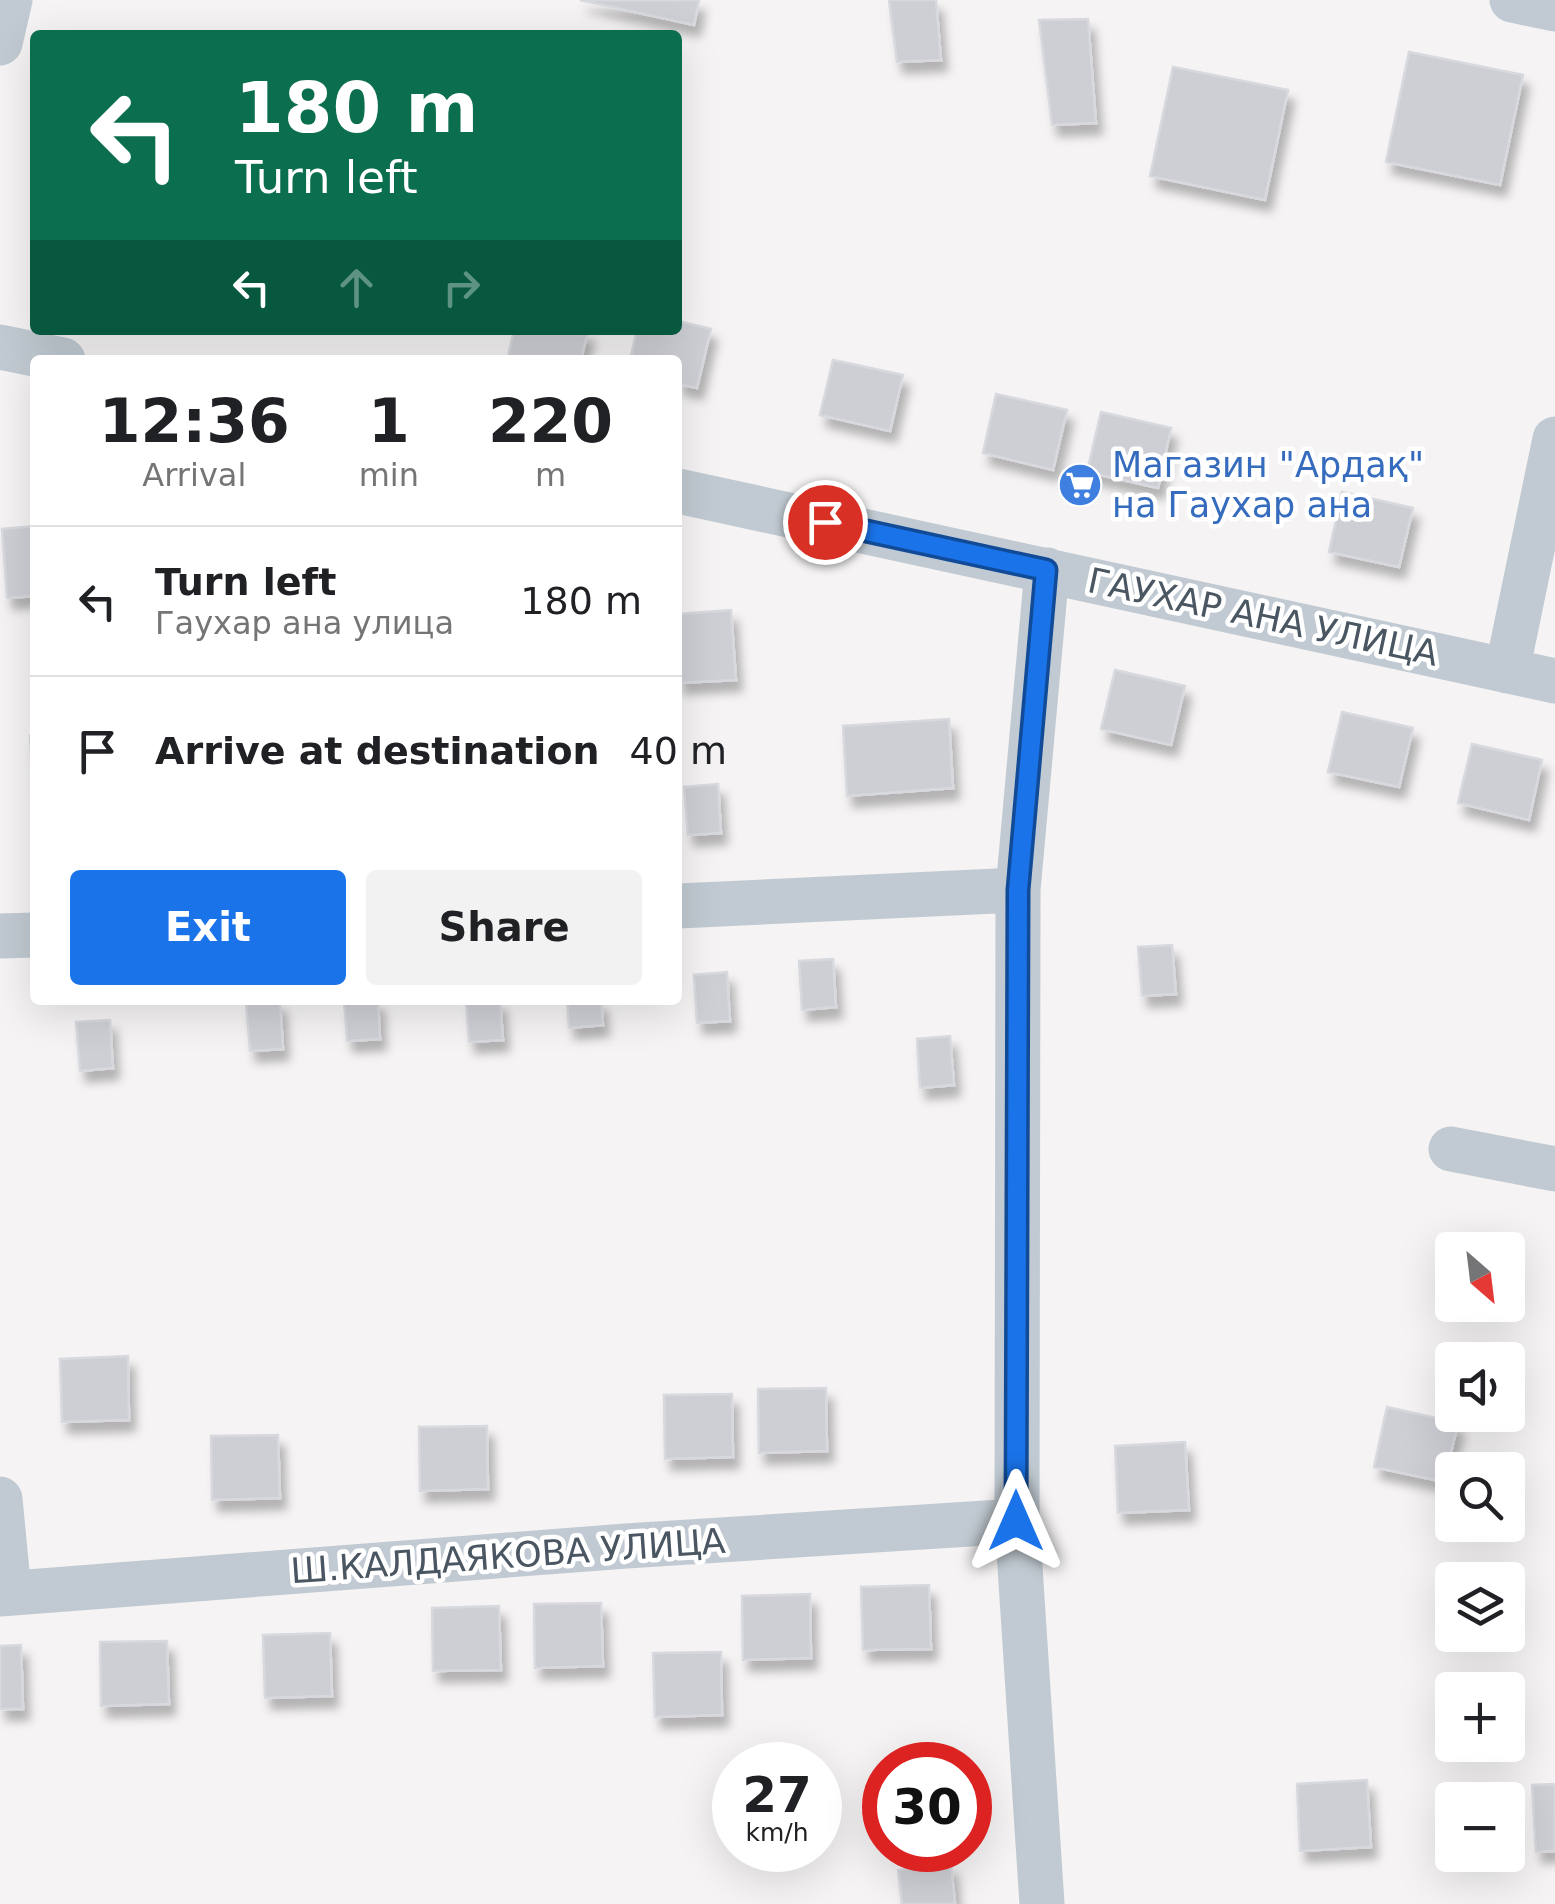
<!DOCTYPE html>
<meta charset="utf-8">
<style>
:root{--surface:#fff;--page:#f2f2f2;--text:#202124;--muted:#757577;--line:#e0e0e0;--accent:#1a73e8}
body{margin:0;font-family:"DejaVu Sans",sans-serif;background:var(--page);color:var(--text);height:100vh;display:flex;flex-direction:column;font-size:38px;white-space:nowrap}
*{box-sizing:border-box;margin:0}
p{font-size:32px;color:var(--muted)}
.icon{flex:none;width:55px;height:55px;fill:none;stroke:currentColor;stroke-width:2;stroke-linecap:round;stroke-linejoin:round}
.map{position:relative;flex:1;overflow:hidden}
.sheet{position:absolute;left:30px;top:355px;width:652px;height:650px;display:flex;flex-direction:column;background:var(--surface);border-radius:10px;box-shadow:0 10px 40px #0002}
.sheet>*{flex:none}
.hud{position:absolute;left:30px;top:30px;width:652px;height:305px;border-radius:10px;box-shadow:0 10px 40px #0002;background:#0b6e4f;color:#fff;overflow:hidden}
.needle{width:65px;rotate:152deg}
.buttons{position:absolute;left:1435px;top:1232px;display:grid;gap:20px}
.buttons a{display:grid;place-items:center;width:90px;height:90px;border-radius:10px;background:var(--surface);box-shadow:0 10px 40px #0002;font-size:50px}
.speed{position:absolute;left:712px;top:1742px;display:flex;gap:20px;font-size:50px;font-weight:700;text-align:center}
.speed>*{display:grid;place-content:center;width:130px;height:130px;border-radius:50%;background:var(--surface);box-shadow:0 10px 40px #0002;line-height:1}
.speed small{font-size:25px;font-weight:400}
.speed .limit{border:15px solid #d22;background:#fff;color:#111}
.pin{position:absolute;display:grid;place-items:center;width:85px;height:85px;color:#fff;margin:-42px;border:5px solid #fff;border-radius:50%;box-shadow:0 2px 10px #0007}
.me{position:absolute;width:110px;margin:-55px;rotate:0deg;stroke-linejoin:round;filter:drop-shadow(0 0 8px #0008)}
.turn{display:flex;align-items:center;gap:35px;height:210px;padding:0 40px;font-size:45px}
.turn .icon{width:130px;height:130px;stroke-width:2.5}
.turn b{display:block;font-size:70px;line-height:85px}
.lanes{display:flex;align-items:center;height:95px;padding:0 40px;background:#0003;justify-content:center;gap:50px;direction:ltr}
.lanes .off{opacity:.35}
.eta{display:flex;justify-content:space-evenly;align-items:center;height:170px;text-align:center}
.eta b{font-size:60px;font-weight:600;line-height:70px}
.cta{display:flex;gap:20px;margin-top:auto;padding:20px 40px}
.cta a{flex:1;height:115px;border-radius:10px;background:var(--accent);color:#fff;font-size:40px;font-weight:600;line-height:115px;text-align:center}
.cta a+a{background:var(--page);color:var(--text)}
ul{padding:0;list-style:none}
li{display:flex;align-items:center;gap:30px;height:150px;padding:0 40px;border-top:2px solid var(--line)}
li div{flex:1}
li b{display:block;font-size:38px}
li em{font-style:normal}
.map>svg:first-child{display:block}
.building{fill:#cdcfd5;stroke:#d7d9de;stroke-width:2.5;filter:url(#shadow)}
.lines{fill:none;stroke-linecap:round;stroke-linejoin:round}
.minor{stroke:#c1cad2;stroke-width:45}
.route-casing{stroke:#114b97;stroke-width:25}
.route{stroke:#1a73e8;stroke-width:18}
.labels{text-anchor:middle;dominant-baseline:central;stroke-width:9;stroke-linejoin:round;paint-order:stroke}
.shop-label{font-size:35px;fill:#366cbe;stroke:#fff;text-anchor:start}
.street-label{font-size:35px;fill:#4a5661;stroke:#fff}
</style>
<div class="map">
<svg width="1555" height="1904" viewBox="0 0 1555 1904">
<defs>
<filter id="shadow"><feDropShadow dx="6" dy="11" stdDeviation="5" flood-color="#0004"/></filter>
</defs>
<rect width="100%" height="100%" fill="#f5f3f3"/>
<path class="building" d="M 580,0 L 699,0 L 694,25 Z
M 889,0 L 936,0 L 941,60 L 897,62 Z
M 1088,19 L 1096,123 L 1052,125 L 1039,20 Z
M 1409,52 L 1523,75 L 1500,185 L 1386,162 Z
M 1173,67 L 1288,90 L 1265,200 L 1150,176 Z
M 678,321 L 711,329 L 697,388 L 678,384 L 678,360 L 630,360 L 637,330 L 678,330 Z
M 514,330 L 588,330 L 581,360 L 508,357 Z
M 833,360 L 903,375 L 890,431 L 820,415 Z
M 996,394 L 1067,410 L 1053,470 L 983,453 Z
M 1101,412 L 1171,428 L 1158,488 L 1087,472 Z
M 1342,492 L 1413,508 L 1399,567 L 1329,552 Z
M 35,526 L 35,596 L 7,598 L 2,529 Z
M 731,610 L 736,680 L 678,683 L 678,614 Z
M 1115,670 L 1185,686 L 1171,745 L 1101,729 Z
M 1342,712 L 1413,728 L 1399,787 L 1328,772 Z
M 949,719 L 953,788 L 847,796 L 843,726 Z
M 30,736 L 35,736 L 35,785 L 33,785 Z
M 1472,744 L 1542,760 L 1529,820 L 1458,803 Z
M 718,784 L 721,833 L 688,835 L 684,787 Z
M 1172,945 L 1176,994 L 1142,996 L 1138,947 Z
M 833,959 L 836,1007 L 802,1010 L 799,961 Z
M 727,972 L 730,1021 L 697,1023 L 694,975 Z
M 344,1000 L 378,1000 L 380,1039 L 347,1041 Z
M 466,1000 L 500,1000 L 503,1040 L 469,1042 Z
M 567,1000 L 601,1000 L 603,1025 L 569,1028 Z
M 280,1001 L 283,1049 L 250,1051 L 246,1003 Z
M 110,1020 L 113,1068 L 80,1071 L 76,1022 Z
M 950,1036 L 954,1085 L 920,1088 L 917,1039 Z
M 128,1356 L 129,1420 L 62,1422 L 60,1359 Z
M 826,1388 L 827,1451 L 759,1453 L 758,1389 Z
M 732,1394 L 733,1457 L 665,1459 L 664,1395 Z
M 1387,1407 L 1458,1423 L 1444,1482 L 1374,1467 Z
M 487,1426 L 488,1489 L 420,1491 L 419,1427 Z
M 278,1435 L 280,1498 L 212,1500 L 211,1436 Z
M 1185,1442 L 1189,1510 L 1118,1513 L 1115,1446 Z
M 929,1585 L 931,1649 L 863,1650 L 861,1587 Z
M 810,1594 L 811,1658 L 743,1660 L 742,1596 Z
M 601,1603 L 603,1666 L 535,1668 L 534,1604 Z
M 499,1606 L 501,1670 L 433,1671 L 432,1608 Z
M 330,1633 L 332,1696 L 265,1698 L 263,1635 Z
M 167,1641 L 169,1704 L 101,1706 L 100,1642 Z
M 21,1645 L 23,1709 L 0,1709 L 0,1646 Z
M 721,1652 L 722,1715 L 655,1717 L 653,1653 Z
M 1367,1780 L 1371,1847 L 1300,1851 L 1297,1784 Z
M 1555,1784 L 1555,1851 L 1536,1852 L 1532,1785 Z
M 951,1864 L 955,1904 L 902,1904 L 898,1870 Z"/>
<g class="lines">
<path class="minor" d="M 1512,0 L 1555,9
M 0,43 L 10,0
M 0,347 L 63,360
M 678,491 L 1555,681
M 1507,671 L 1555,439
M 678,906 L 1018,890
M 0,936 L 35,935
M 1451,1149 L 1555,1169
M 0,1499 L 9,1593
M 0,1594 L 626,1546 L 1017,1521
M 1042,1904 L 1017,1521 L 1018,890 L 1047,570"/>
</g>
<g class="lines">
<g class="route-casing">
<path id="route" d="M 825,522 L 1046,570 L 1018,890 L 1016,1521"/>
</g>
<use href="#route" class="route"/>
</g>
<defs>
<g id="supermarket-disc" transform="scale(2.25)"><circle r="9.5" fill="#3f7fe0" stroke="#fff"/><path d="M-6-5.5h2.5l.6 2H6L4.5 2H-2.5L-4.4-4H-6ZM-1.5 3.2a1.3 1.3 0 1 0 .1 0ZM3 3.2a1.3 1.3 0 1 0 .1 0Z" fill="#fff"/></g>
</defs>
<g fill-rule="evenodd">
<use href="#supermarket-disc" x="1080" y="485"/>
</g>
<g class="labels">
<g class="shop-label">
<text x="1112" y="465">Магазин "Ардақ"<tspan x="1112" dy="40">на Гаухар ана</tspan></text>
</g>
<g class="street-label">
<text transform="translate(1263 617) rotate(12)">ГАУХАР АНА УЛИЦА</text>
<text transform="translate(508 1556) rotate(-4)">Ш.КАЛДАЯКОВА УЛИЦА</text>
</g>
</g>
</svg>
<div class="buttons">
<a><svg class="needle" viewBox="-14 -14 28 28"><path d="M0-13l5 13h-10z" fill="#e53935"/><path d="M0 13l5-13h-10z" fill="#757577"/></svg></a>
<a><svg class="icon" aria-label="sound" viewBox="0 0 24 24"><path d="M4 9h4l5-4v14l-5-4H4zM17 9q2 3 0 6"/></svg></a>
<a><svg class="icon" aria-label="search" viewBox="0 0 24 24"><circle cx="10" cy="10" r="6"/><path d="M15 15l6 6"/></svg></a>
<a><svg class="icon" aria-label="layers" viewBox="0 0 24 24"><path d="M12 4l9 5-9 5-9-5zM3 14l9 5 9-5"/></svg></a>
<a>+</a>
<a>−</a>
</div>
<div class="speed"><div>27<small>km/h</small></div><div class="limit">30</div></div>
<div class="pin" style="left:825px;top:522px;background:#d93025"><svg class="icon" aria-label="arrive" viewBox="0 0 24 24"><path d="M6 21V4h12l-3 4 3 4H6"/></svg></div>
<svg class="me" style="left:1016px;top:1521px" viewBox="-20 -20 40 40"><path d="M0-17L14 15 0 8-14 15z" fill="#1a73e8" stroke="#fff" stroke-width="4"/></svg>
<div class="hud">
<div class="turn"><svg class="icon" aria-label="left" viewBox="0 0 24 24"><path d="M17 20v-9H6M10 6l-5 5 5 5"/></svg><div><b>180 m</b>Turn left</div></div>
<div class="lanes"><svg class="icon" aria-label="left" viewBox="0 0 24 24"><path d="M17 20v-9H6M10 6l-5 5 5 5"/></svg><svg class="icon off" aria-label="ahead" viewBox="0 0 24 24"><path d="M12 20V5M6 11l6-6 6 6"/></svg><svg class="icon off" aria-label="right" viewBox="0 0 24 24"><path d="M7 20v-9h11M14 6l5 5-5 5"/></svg></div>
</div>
<section class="sheet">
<div class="eta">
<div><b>12:36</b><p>Arrival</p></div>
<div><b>1</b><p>min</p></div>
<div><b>220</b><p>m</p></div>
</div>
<ul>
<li><svg class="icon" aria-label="left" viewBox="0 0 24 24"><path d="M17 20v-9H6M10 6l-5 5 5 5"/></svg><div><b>Turn left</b><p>Гаухар ана улица</p></div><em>180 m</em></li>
<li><svg class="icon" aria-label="arrive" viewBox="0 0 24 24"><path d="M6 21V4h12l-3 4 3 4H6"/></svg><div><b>Arrive at destination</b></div><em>40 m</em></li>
</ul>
<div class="cta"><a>Exit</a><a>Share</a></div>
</section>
</div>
